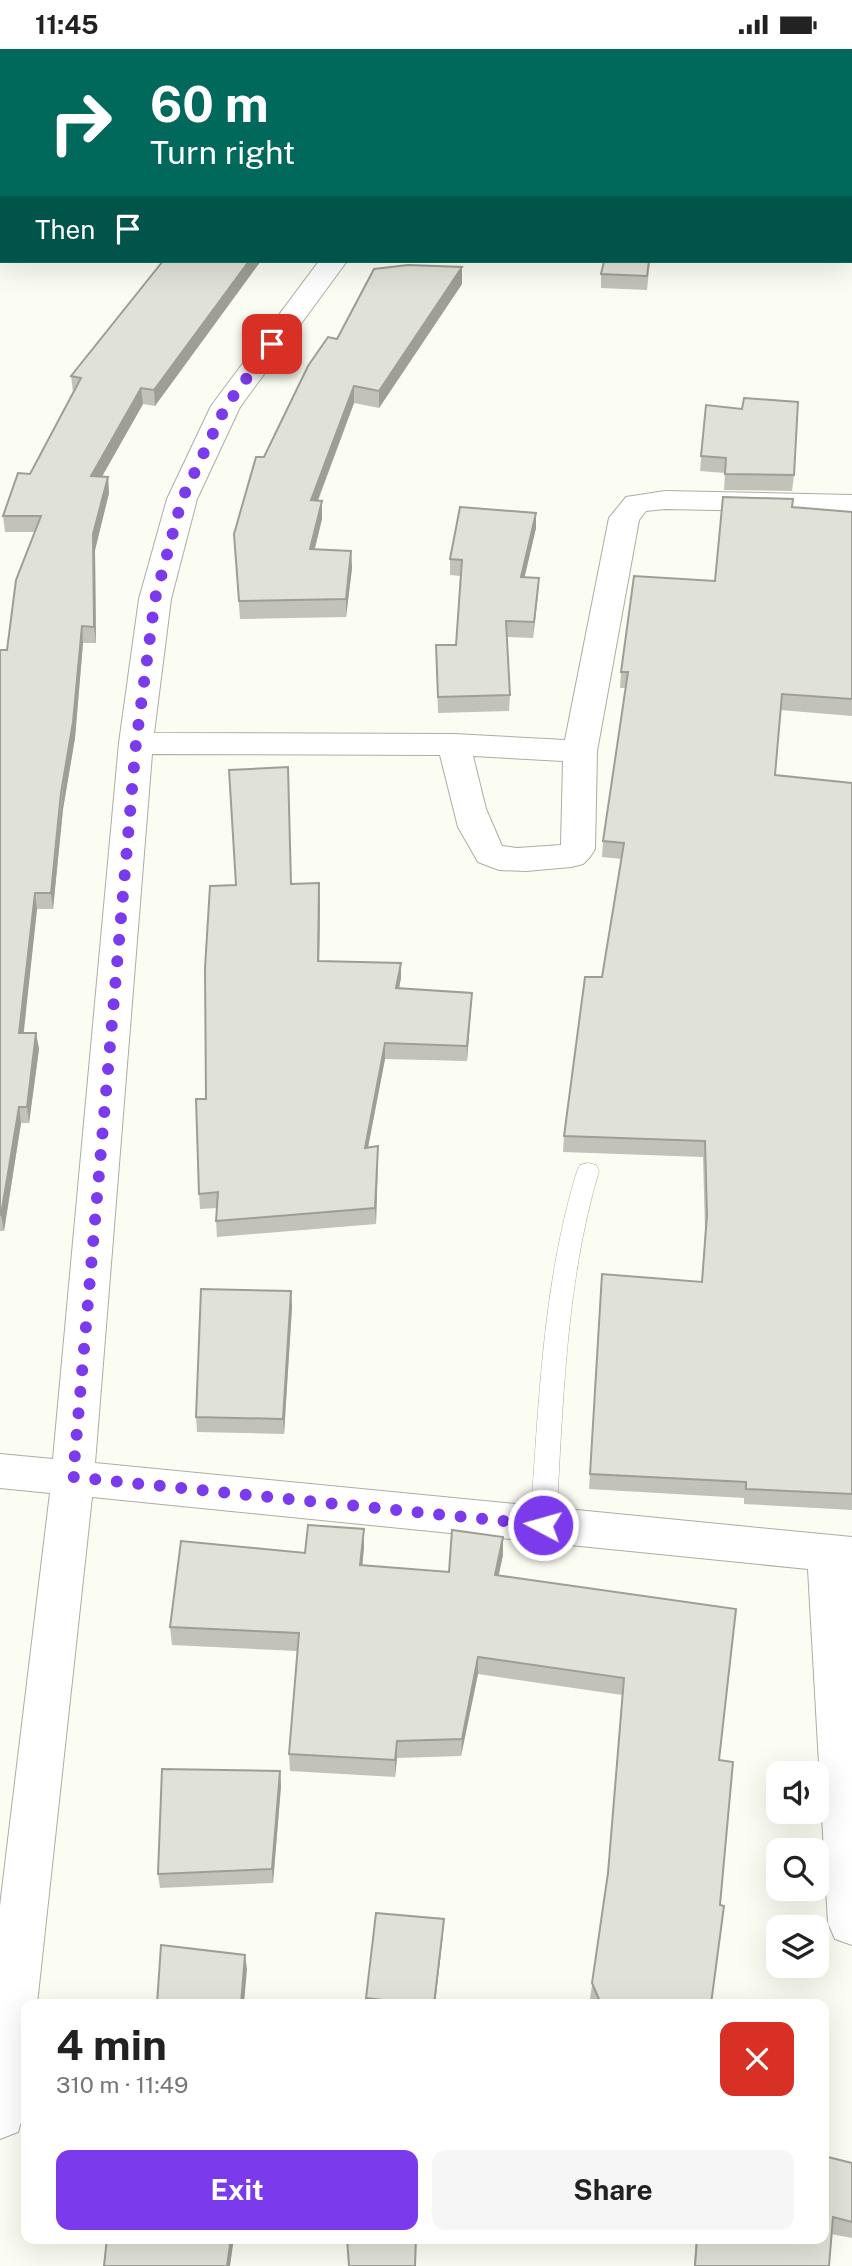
<!DOCTYPE html>
<meta charset="utf-8">
<style>
:root{--surface:#fff;--page:#f6f6f6;--text:#222;--muted:#767676;--accent:#7c3aed}
body{margin:0;font-family:"Public Sans",sans-serif;background:var(--page);color:var(--text);height:100vh;display:flex;flex-direction:column;font-size:26px;white-space:nowrap}
*{box-sizing:border-box;margin:0}
p{font-size:23px;color:var(--muted)}
.icon{flex:none;width:38px;height:38px;fill:none;stroke:currentColor;stroke-width:2;stroke-linecap:round;stroke-linejoin:round}
.map{position:relative;flex:1;overflow:hidden}
.sheet{position:absolute;left:21px;top:1950px;width:808px;height:245px;display:flex;flex-direction:column;background:var(--surface);border-radius:14px;box-shadow:0 7px 28px #0002}
.sheet>*{flex:none}
.top-card{position:absolute;left:0px;top:0px;width:852px;height:214px;box-shadow:0 7px 28px #0002;background:#00695c;color:#fff;overflow:hidden}
.buttons{position:absolute;left:766px;top:1712px;display:grid;gap:14px}
.buttons a{display:grid;place-items:center;width:63px;height:63px;border-radius:14px;background:var(--surface);box-shadow:0 7px 28px #0002;font-size:35px}
.pin{position:absolute;display:grid;place-items:center;width:60px;height:60px;color:#fff;margin:-30px;border-radius:14px;box-shadow:0 4px 10px #0006}
.me{position:absolute;width:77px;margin:-38px;rotate:276deg;stroke-linejoin:round;filter:drop-shadow(0 0 5px #0008)}
.turn{display:flex;align-items:center;gap:24px;height:147px;padding:0 35px;font-size:32px}
.turn .icon{width:91px;height:91px;stroke-width:2.5}
.turn b{display:block;font-size:49px;line-height:60px}
.then{display:flex;align-items:center;height:66px;padding:0 35px;background:#0003;gap:14px;font-size:26px}
.round{display:grid;place-items:center;flex:none;width:74px;height:74px;border-radius:14px;background:var(--page)}
.overview{display:flex;align-items:center;justify-content:space-between;height:119px;padding:0 35px}
h1{font-size:42px;font-weight:700;line-height:52px}
.button{display:flex;gap:14px;margin-top:auto;padding:14px 35px}
.button a{flex:1;height:80px;border-radius:14px;background:var(--accent);color:#fff;font-size:28px;font-weight:700;line-height:80px;text-align:center}
.button a+a{background:var(--page);color:var(--text)}
.status{display:flex;justify-content:space-between;align-items:center;height:49px;padding:0 35px;background:var(--surface);direction:ltr}
.status svg{height:19px;fill:currentColor}
.map>svg:first-child{display:block}
.lines{fill:none;stroke-linecap:round;stroke-linejoin:round}
.service-casing{stroke:#acada3;stroke-width:1}
.minor-casing{stroke:#acada3;stroke-width:2}
.service{fill:#fff;fill-rule:evenodd}
.minor{fill:#fff;fill-rule:evenodd}
.wall{fill:#c2c2b9}
.shaded-wall{fill:#9e9e96}
.building{fill:#e1e2d7;stroke:#9e9e96;stroke-width:2}
.route{stroke:#7c3aed;stroke-width:12;stroke-dasharray:0 21.6}
</style>
<div class="status"><b>11:45</b><svg viewBox="0 0 49 12"><path d="M0 12V9h3v3zM5 12V6h3v6zM10 12V3h3v9zM15 12V0h3v12zM26 1h20v11H26zM47 4h2v5h-2z"/></svg></div>
<div class="map">
<svg width="852" height="2217" viewBox="0 0 852 2217">
<rect width="100%" height="100%" fill="#fcfdf2"/>
<g class="lines">
<g class="service-casing">
<path id="service" d="M 588,1114 L 596,1116 L 599,1122 C 565,1236 563,1358 556,1476 L 552,1483 L 543,1486 L 534,1483 L 530,1476 C 539,1357 542,1236 577,1122 L 580,1116 Z"/>
</g>
<g class="minor-casing">
<path id="minor" d="M 45,0 L 70,0 L 44,2 Z
M 478,0 L 502,0 L 477,2 Z
M 2,47 L 2,64 L 0,65 L 0,48 Z
M 850,128 L 852,129 L 852,145 L 850,145 Z
M 319,212 L 347,212 L 240,358 L 197,450 L 171,550 L 154,684 L 454,685 L 565,691 L 609,469 L 626,448 L 665,442 L 852,446 L 852,464 L 665,460 L 646,462 L 639,471 L 597,702 L 595,800 L 590,808 L 583,815 L 571,818 L 526,822 L 499,821 L 478,813 L 458,778 L 440,706 L 152,705 L 95,1414 L 852,1488 L 852,1896 L 835,1890 L 828,1874 L 808,1520 L 92,1448 L 37,1955 L 26,1955 L 26,2057 L 18,2083 L 0,2090 L 0,1857 L 50,1444 L 0,1439 L 0,1405 L 53,1410 L 119,694 L 139,550 L 167,450 L 211,357 ZM 473,707 L 563,712 L 561,796 L 517,799 L 502,797 L 486,760 Z"/>
</g>
<use href="#service" class="service"/>
<use href="#minor" class="minor"/>
</g>
<path class="wall" d="M 208,0 L 307,0 L 306,2 L 217,2 Z
M 556,0 L 719,0 L 714,2 L 559,2 L 556,1 Z
M 163,212 L 155,357 L 143,355 L 102,428 L 108,428 L 109,444 L 95,501 L 96,594 L 83,594 L 75,689 L 63,760 L 53,860 L 37,860 L 23,984 L 36,984 L 39,1000 L 29,1074 L 21,1074 L 4,1182 L 0,1182 L 0,601 L 7,601 L 35,483 L 5,483 L 3,467 L 30,425 L 74,343 L 73,343 L 71,327 Z
M 604,212 L 650,212 L 647,241 L 601,239 L 601,225 Z
M 462,218 L 462,235 L 379,359 L 354,354 L 318,452 L 322,452 L 322,470 L 315,500 L 351,502 L 352,519 L 346,568 L 240,570 L 234,485 L 264,408 Z
M 706,356 L 794,426 L 792,442 L 724,441 L 725,424 L 700,422 Z
M 792,458 L 852,463 L 852,667 L 780,661 L 775,726 L 852,734 L 852,1461 L 744,1455 L 744,1449 L 589,1440 L 602,1225 L 702,1233 L 705,1182 L 703,1108 L 563,1103 L 564,1087 L 602,928 L 622,810 L 602,808 L 603,792 L 626,639 L 620,639 L 621,623 Z
M 536,464 L 536,479 L 524,528 L 538,545 L 533,589 L 507,588 L 510,646 L 509,662 L 438,664 L 436,596 L 456,596 L 460,527 L 450,526 L 450,510 Z
M 291,835 L 320,850 L 319,912 L 401,929 L 399,939 L 472,944 L 471,960 L 467,1012 L 385,1010 L 368,1098 L 378,1097 L 376,1175 L 217,1188 L 216,1172 L 217,1159 L 200,1160 L 199,1145 L 206,1050 Z
M 291,1242 L 292,1258 L 284,1385 L 197,1383 L 196,1368 Z
M 364,1480 L 364,1498 L 362,1516 L 449,1523 L 503,1506 L 498,1526 L 736,1560 L 719,1711 L 711,1955 L 592,1955 L 590,1950 L 608,1828 L 622,1646 L 478,1625 L 461,1707 L 397,1709 L 395,1728 L 290,1722 L 289,1705 L 297,1602 L 172,1596 L 170,1578 L 305,1504 Z
M 280,1722 L 281,1737 L 273,1834 L 160,1839 L 158,1825 Z
M 443,1885 L 435,1955 L 367,1955 L 366,1949 Z
M 852,2114 L 852,2189 L 831,2185 L 829,2217 L 694,2217 L 696,2189 L 824,2189 Z"/>
<path class="shaded-wall" d="M 152,0 L 166,0 L 165,2 L 151,2 Z
M 295,0 L 307,0 L 306,2 L 293,2 Z
M 680,0 L 719,0 L 714,2 L 674,2 Z
M 2,169 L 2,186 L 0,188 L 0,171 Z
M 249,212 L 261,212 L 155,357 L 154,341 Z
M 462,218 L 462,235 L 379,359 L 379,342 Z
M 354,337 L 354,354 L 311,469 L 311,451 Z
M 141,339 L 143,355 L 93,443 L 91,427 Z
M 108,428 L 109,444 L 95,501 L 96,594 L 94,578 L 93,485 Z
M 322,452 L 322,470 L 310,518 L 310,500 Z
M 536,464 L 536,479 L 521,544 L 521,528 Z
M 351,502 L 352,519 L 346,568 L 346,550 Z
M 539,529 L 538,545 L 533,589 L 534,573 Z
M 82,577 L 83,594 L 75,689 L 63,760 L 53,860 L 51,844 Z
M 319,834 L 320,850 L 319,927 L 318,912 Z
M 35,844 L 37,860 L 22,1000 L 19,984 Z
M 401,914 L 401,929 L 396,954 L 396,939 Z
M 472,944 L 471,960 L 467,1012 L 467,997 Z
M 36,984 L 39,1000 L 29,1074 L 27,1058 Z
M 385,994 L 385,1010 L 365,1114 L 365,1099 Z
M 19,1058 L 21,1074 L 4,1182 L 1,1166 Z
M 378,1097 L 378,1113 L 376,1175 L 375,1159 Z
M 291,1242 L 292,1258 L 284,1385 L 283,1370 Z
M 364,1480 L 364,1498 L 361,1534 L 360,1516 Z
M 503,1488 L 503,1506 L 495,1544 L 495,1526 Z
M 478,1608 L 478,1625 L 461,1707 L 462,1690 Z
M 397,1692 L 397,1709 L 395,1728 L 395,1711 Z
M 280,1722 L 281,1737 L 273,1834 L 272,1820 Z
M 444,1870 L 443,1885 L 435,1955 L 434,1955 Z
M 245,1906 L 247,1920 L 244,1955 L 241,1955 Z
M 231,2189 L 234,2189 L 230,2217 L 227,2217 Z"/>
<path class="building" d="M 98,0 L 152,0 L 151,2 L 96,2 Z
M 280,0 L 295,0 L 293,2 Z
M 634,0 L 680,0 L 674,2 L 633,2 Z
M 2,104 L 2,169 L 0,171 L 0,106 Z
M 163,212 L 249,212 L 154,341 L 141,339 L 91,427 L 108,428 L 93,485 L 94,578 L 82,577 L 73,673 L 61,744 L 51,844 L 35,844 L 19,984 L 36,984 L 27,1058 L 19,1058 L 1,1166 L 0,1166 L 0,601 L 7,601 L 16,531 L 41,467 L 3,467 L 18,424 L 30,425 L 81,329 L 71,327 Z
M 604,212 L 649,212 L 647,227 L 601,225 Z
M 408,216 L 462,218 L 379,342 L 354,337 L 311,451 L 322,452 L 310,500 L 351,502 L 346,550 L 239,552 L 234,485 L 256,408 L 264,408 L 308,317 L 328,288 L 337,290 L 374,220 Z
M 744,349 L 798,353 L 794,426 L 725,425 L 726,409 L 701,407 L 706,356 L 742,360 Z
M 723,448 L 793,450 L 792,458 L 852,463 L 852,650 L 782,645 L 775,726 L 852,734 L 852,1445 L 746,1440 L 746,1433 L 590,1425 L 602,1225 L 702,1233 L 707,1166 L 705,1092 L 564,1087 L 585,928 L 602,928 L 624,794 L 603,792 L 628,623 L 621,623 L 634,527 L 715,532 Z
M 460,458 L 536,464 L 521,528 L 539,529 L 534,573 L 506,572 L 510,646 L 438,648 L 436,596 L 456,596 L 462,511 L 450,510 Z
M 288,718 L 291,835 L 319,834 L 318,912 L 401,914 L 396,939 L 472,944 L 467,997 L 385,994 L 365,1099 L 378,1097 L 375,1159 L 216,1172 L 218,1143 L 199,1145 L 196,1050 L 206,1050 L 205,919 L 210,837 L 236,836 L 229,721 Z
M 201,1240 L 291,1242 L 283,1370 L 196,1368 Z
M 308,1476 L 364,1480 L 360,1516 L 449,1523 L 452,1481 L 503,1488 L 495,1526 L 736,1560 L 719,1711 L 733,1713 L 720,1856 L 724,1857 L 711,1955 L 601,1955 L 592,1934 L 608,1824 L 624,1629 L 478,1608 L 462,1690 L 397,1692 L 395,1711 L 289,1705 L 299,1584 L 170,1578 L 181,1492 L 305,1504 Z
M 162,1720 L 280,1722 L 272,1820 L 158,1825 Z
M 376,1864 L 444,1870 L 434,1955 L 418,1955 L 366,1949 Z
M 161,1896 L 245,1906 L 241,1955 L 157,1955 Z
M 824,2107 L 852,2114 L 852,2173 L 833,2168 L 829,2217 L 695,2217 L 697,2189 L 824,2189 Z
M 107,2189 L 231,2189 L 227,2217 L 104,2217 Z
M 347,2189 L 416,2189 L 415,2217 L 349,2217 Z"/>
<g class="lines">
<path class="route" d="M 272,295 L 226,357 L 182,450 L 155,550 L 136,694 L 73,1428 L 543,1476"/>
</g>
</svg>
<div class="buttons">
<a><svg class="icon" aria-label="sound" viewBox="0 0 24 24"><path d="M4 9h4l5-4v14l-5-4H4zM17 9q2 3 0 6"/></svg></a>
<a><svg class="icon" aria-label="search" viewBox="0 0 24 24"><circle cx="10" cy="10" r="6"/><path d="M15 15l6 6"/></svg></a>
<a><svg class="icon" aria-label="layers" viewBox="0 0 24 24"><path d="M12 4l9 5-9 5-9-5zM3 14l9 5 9-5"/></svg></a>
</div>
<div class="pin" style="left:272px;top:295px;background:#d93025"><svg class="icon" aria-label="arrive" viewBox="0 0 24 24"><path d="M6 21V4h12l-3 4 3 4H6"/></svg></div>
<svg class="me" style="left:543px;top:1476px" viewBox="-20 -20 40 40"><circle r="17" fill="#7c3aed" stroke="#fff" stroke-width="3"/><path d="M0-11L8 9 0 5-8 9z" fill="#fff"/></svg>
<div class="top-card">
<div class="turn"><svg class="icon" aria-label="right" viewBox="0 0 24 24"><path d="M7 20v-9h11M14 6l5 5-5 5"/></svg><div><b>60 m</b>Turn right</div></div>
<div class="then">Then<svg class="icon" aria-label="arrive" viewBox="0 0 24 24"><path d="M6 21V4h12l-3 4 3 4H6"/></svg></div>
</div>
<section class="sheet">
<div class="overview"><div><h1>4 min</h1><p>310 m · 11:49</p></div><a class="round" style="background:#d93025;color:#fff"><svg class="icon" aria-label="close" viewBox="0 0 24 24"><path d="M6 6l12 12M18 6L6 18"/></svg></a></div>
<div class="button"><a>Exit</a><a>Share</a></div>
</section>
</div>
